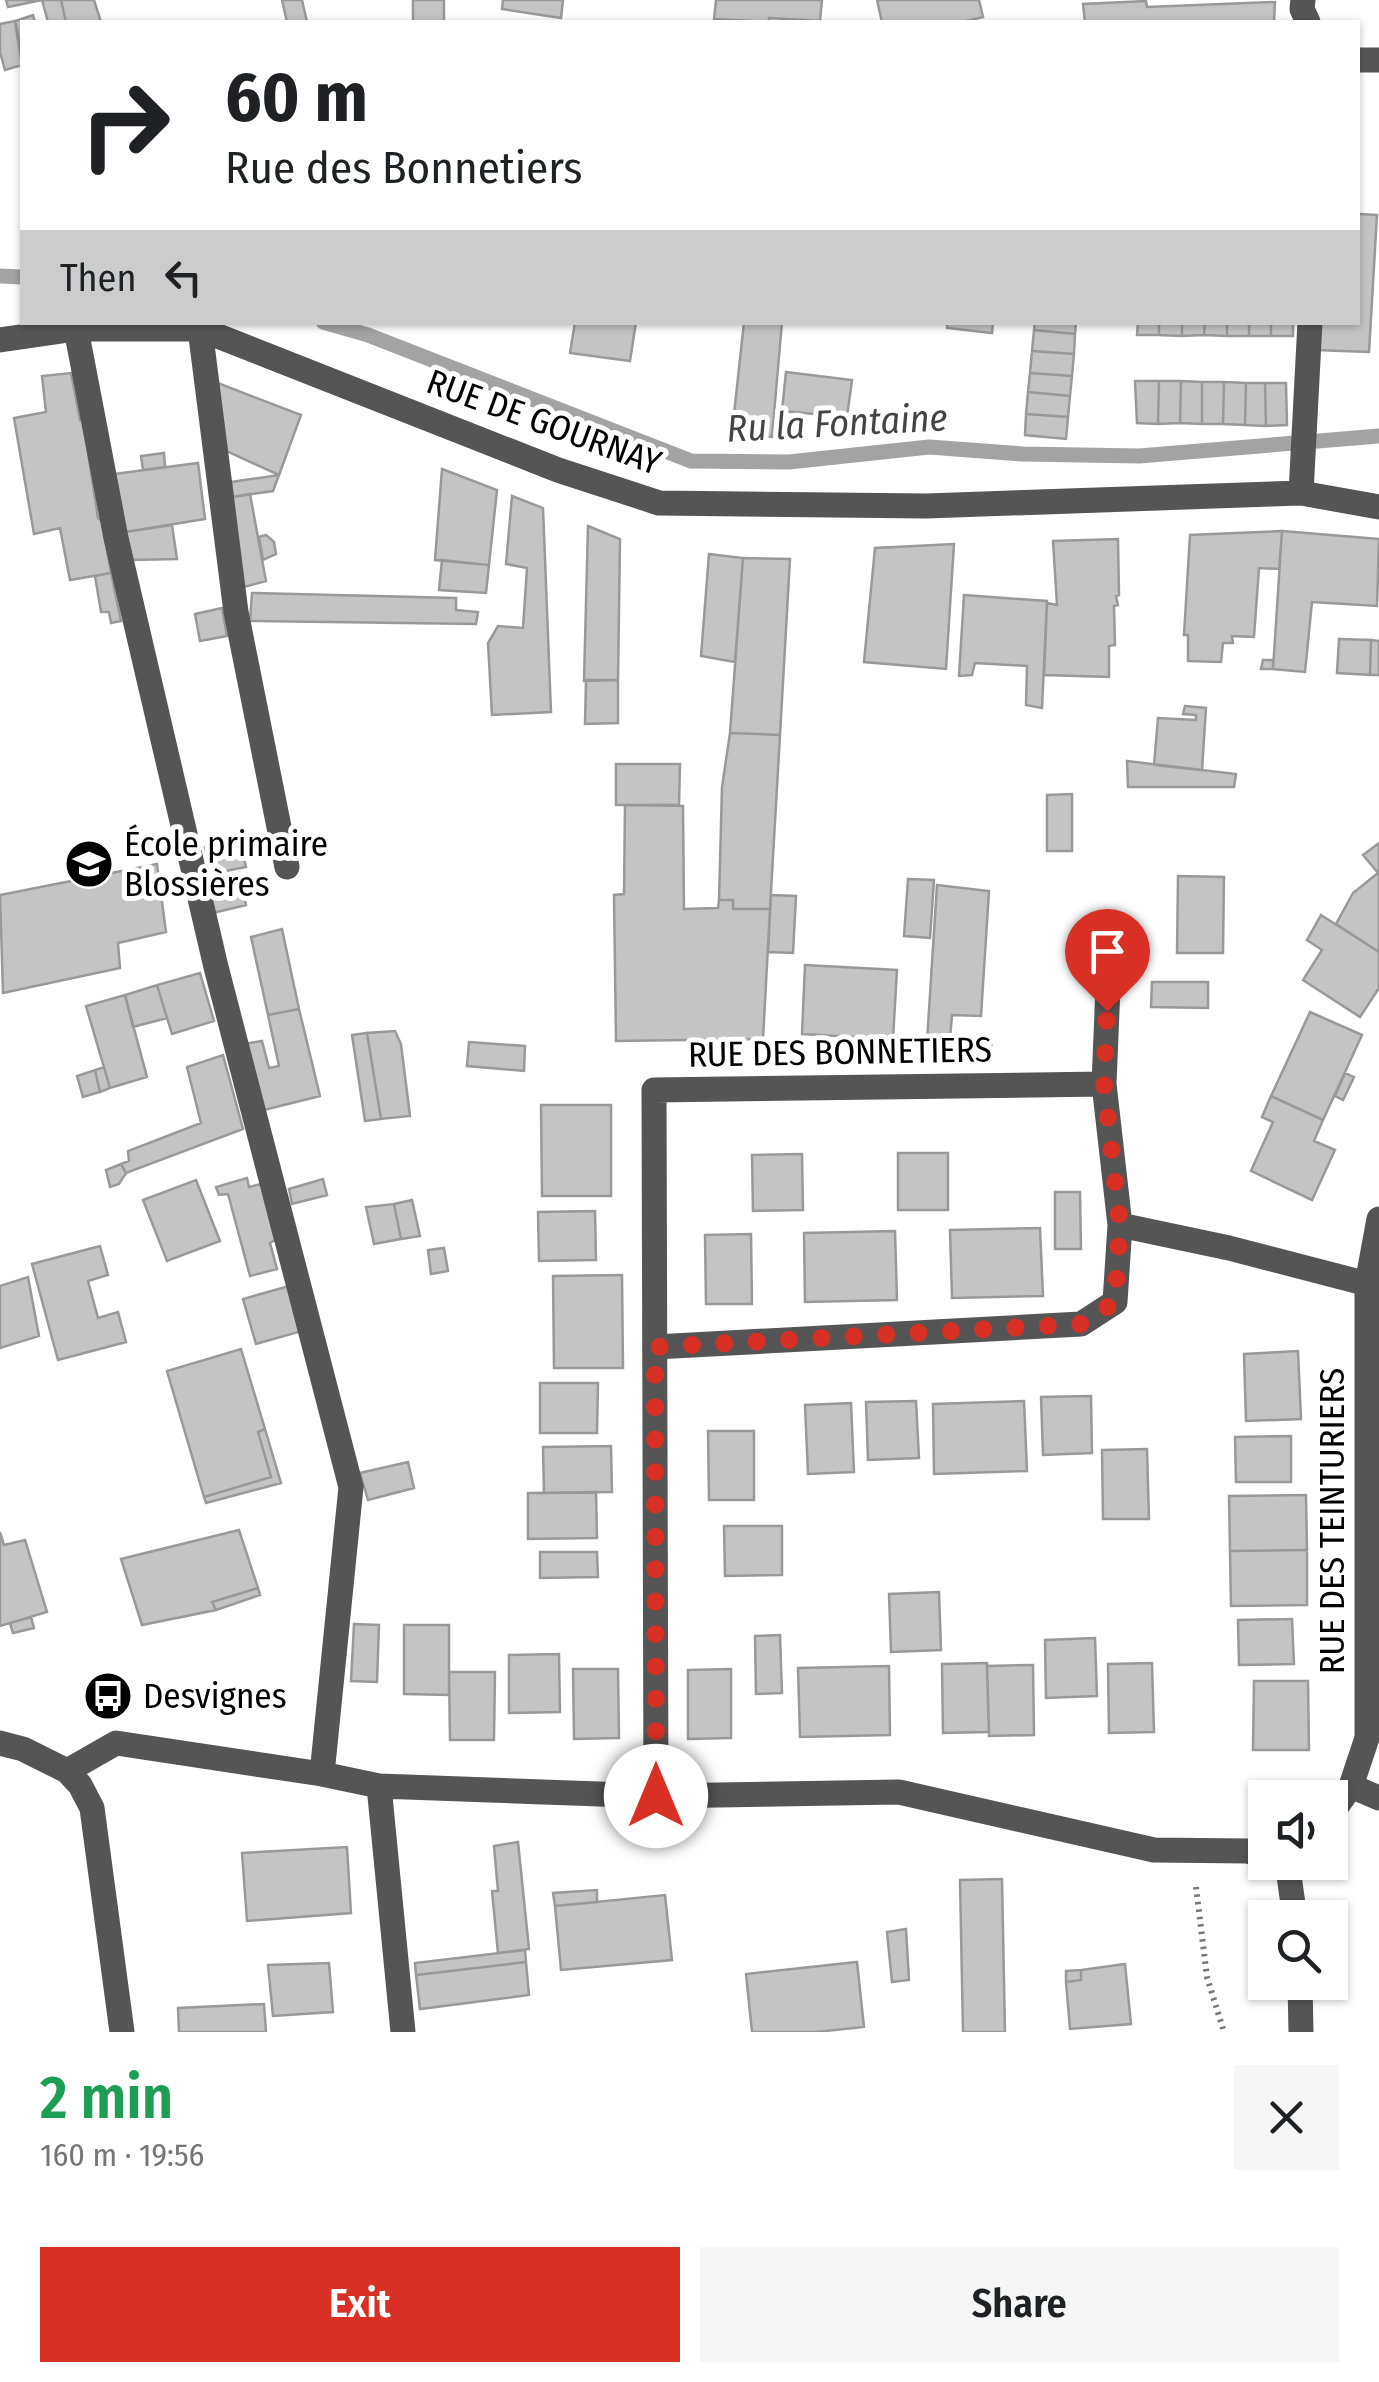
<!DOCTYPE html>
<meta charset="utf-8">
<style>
:root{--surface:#fff;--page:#f6f6f6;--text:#202124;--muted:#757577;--accent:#d93025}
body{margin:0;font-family:"Fira Sans Condensed",sans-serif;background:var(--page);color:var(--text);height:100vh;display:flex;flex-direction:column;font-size:38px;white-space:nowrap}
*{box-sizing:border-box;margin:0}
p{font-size:32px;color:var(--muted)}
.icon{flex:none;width:55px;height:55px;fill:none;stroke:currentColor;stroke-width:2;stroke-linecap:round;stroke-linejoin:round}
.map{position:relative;height:2032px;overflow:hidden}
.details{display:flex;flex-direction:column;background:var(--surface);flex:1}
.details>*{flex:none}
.hud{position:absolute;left:20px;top:20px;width:1340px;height:305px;border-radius:0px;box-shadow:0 2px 8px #0004;background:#fff;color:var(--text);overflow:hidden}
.fabs{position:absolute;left:1248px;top:1780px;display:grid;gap:20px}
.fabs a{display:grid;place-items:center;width:100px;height:100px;border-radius:0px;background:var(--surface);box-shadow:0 2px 8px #0004;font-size:50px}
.pin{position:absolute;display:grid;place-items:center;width:85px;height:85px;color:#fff;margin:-102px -42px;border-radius:50% 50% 50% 0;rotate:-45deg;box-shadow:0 0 10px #0007}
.pin .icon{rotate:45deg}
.me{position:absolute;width:110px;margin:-55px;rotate:0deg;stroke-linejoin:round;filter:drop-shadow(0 0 8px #0008)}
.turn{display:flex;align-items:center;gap:35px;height:210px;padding:0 40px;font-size:45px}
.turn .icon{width:130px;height:130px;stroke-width:2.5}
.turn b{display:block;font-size:70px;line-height:85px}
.then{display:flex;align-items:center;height:95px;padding:0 40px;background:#0003;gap:20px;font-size:38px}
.round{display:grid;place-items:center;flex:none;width:105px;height:105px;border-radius:0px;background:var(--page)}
.summary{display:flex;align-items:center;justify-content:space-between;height:170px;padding:0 40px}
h1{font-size:60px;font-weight:600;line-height:75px;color:#1e9e55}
.button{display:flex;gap:20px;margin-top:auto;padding:20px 40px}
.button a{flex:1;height:115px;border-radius:0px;background:var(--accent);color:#fff;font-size:40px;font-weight:600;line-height:115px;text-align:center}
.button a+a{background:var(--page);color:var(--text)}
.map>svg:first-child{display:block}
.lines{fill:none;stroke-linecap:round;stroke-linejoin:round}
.stream{stroke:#a3a3a3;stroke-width:15}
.building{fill:#c4c4c4;stroke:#999;stroke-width:2.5}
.path{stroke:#777;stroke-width:6;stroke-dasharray:2.5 5;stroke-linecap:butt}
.minor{stroke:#555;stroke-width:25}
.route{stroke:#d93025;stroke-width:18;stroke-dasharray:0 32.4}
.labels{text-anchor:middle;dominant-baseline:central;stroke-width:10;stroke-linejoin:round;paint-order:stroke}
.street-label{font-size:35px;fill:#000;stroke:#fff}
.poi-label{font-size:35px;fill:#000;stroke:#fff;text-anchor:start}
.water-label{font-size:38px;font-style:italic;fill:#444;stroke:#fff}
</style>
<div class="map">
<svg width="1379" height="2032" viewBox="0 0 1379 2032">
<rect width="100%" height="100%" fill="#fff"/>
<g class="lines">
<path class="stream" d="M 0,276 L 22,277
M 323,322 L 368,335 L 691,461 L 789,462 L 929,447 L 1023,454 L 1139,456 L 1379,436"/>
</g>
<path class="building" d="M 6,0 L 61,0 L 66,22 L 48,22 L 42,0 L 8,7 Z
M 61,0 L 94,0 L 101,22 L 66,22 Z
M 282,0 L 302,0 L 307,22 L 287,22 Z
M 413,0 L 444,0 L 444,22 L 413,22 Z
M 503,0 L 563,0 L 561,18 L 502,9 Z
M 716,0 L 822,0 L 820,21 L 769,18 L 769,22 L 714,19 Z
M 877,0 L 979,0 L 983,17 L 962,22 L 882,22 Z
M 1146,1 L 1147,7 L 1275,2 L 1274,22 L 1085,22 L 1083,4 Z
M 33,15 L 35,22 L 22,22 L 22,55 L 15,21 Z
M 15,21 L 22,65 L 5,70 L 0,52 L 0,24 Z
M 1358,214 L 1377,215 L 1369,352 L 1316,350 L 1318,322 L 1358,322 Z
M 575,322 L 636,322 L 630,361 L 570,353 Z
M 744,322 L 782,322 L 772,437 L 732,433 Z
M 947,322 L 993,322 L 992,333 L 947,328 Z
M 1035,322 L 1076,322 L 1075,334 L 1034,330 Z
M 1138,322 L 1159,322 L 1159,335 L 1137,335 Z
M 1159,322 L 1182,322 L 1182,336 L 1159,335 Z
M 1182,322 L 1205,322 L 1204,335 L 1182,336 Z
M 1205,322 L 1227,322 L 1227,336 L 1204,335 Z
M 1227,322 L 1249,322 L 1249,336 L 1227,336 Z
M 1249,322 L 1271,322 L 1271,336 L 1249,336 Z
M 1271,322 L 1293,322 L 1293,336 L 1271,336 Z
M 1034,330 L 1075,334 L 1074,354 L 1032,351 Z
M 1032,351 L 1074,354 L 1072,376 L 1030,373 Z
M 786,372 L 852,380 L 847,417 L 782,411 Z
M 71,373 L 80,420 L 83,420 L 98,518 L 102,521 L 111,573 L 70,580 L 60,528 L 34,534 L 14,418 L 46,412 L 42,376 Z
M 1030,373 L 1072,376 L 1070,396 L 1028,392 Z
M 1135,381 L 1159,381 L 1158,424 L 1137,423 Z
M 1159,381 L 1181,381 L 1180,423 L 1158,424 Z
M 1181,381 L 1202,382 L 1202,424 L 1180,423 Z
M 215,382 L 301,415 L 279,475 L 222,449 Z
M 1202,382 L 1224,382 L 1223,424 L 1202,424 Z
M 1224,382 L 1246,383 L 1245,425 L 1223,424 Z
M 1246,383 L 1265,383 L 1266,426 L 1245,425 Z
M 1265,383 L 1286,383 L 1287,425 L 1266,426 Z
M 1028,392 L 1070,396 L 1068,417 L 1026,414 Z
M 1026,414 L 1068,417 L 1066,439 L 1025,435 Z
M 164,453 L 165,467 L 143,470 L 141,456 Z
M 198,463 L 205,519 L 125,532 L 114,474 Z
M 442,469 L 497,490 L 489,565 L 435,560 Z
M 279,475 L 273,491 L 233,497 L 231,482 Z
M 250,494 L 266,581 L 244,587 L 226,498 Z
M 512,496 L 543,508 L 551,712 L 492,715 L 488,643 L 498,626 L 523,628 L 527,568 L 506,564 Z
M 172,525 L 177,559 L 131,560 L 125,532 Z
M 588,526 L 620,539 L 618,680 L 584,681 Z
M 1282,531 L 1379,539 L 1377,606 L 1312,602 L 1305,672 L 1273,669 Z
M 1282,531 L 1279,569 L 1259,568 L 1254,637 L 1232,636 L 1233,643 L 1223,643 L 1221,662 L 1188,661 L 1188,635 L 1184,635 L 1190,535 Z
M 266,535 L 274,542 L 276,554 L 263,560 L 259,537 Z
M 1118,539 L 1119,595 L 1116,596 L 1118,605 L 1114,606 L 1115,645 L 1109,646 L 1109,677 L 1044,675 L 1047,603 L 1057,605 L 1053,541 Z
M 954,544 L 946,669 L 864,662 L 875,548 Z
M 709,554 L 743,558 L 735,662 L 701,656 Z
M 743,558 L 790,559 L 780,735 L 730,733 Z
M 442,560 L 489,565 L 486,593 L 439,590 Z
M 111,573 L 121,621 L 111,623 L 109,612 L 101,612 L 95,576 Z
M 252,593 L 456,598 L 456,610 L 478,612 L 476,624 L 250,621 Z
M 964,595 L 1047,601 L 1042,708 L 1026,705 L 1027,666 L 975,663 L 972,675 L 959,676 Z
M 222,608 L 227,636 L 200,641 L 195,614 Z
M 1339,639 L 1371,640 L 1370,675 L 1337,673 Z
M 1371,640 L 1379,641 L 1379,675 L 1370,675 Z
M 1263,660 L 1273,660 L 1273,669 L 1261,669 Z
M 586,680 L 618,680 L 618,723 L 585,724 Z
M 1185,706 L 1206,708 L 1202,770 L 1154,765 L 1158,718 L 1196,720 L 1196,715 L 1183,714 Z
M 730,733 L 780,735 L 770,909 L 733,909 L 733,900 L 719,900 L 722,787 Z
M 1127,761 L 1236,774 L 1234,787 L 1128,787 Z
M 616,764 L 680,764 L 679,805 L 616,805 Z
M 1072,794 L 1072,851 L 1047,851 L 1047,795 Z
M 625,805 L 683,806 L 684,909 L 718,908 L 719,900 L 733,900 L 733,909 L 770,909 L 763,1039 L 616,1041 L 614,895 L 624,894 Z
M 240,839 L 246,867 L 211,874 L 205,847 Z
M 1379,843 L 1379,874 L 1363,855 Z
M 157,864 L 166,932 L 118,943 L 120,968 L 3,993 L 0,895 Z
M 239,873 L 246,905 L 213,913 L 205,882 Z
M 1378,873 L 1379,874 L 1379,952 L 1336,924 L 1353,893 Z
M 1178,876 L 1224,877 L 1223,953 L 1177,953 Z
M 908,879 L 934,880 L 930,938 L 904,936 Z
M 937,885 L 989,891 L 981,1016 L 952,1015 L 950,1039 L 992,1040 L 990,1056 L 926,1057 Z
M 771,895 L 796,896 L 793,953 L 768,952 Z
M 1321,915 L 1379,952 L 1379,988 L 1360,1017 L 1303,980 L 1322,950 L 1307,940 Z
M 282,929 L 299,1009 L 268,1015 L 251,937 Z
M 805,965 L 897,970 L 893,1039 L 802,1034 Z
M 200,973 L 214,1021 L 172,1034 L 157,985 Z
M 1152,982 L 1208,982 L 1208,1008 L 1151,1007 Z
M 157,985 L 167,1018 L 133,1027 L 125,995 Z
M 125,995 L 147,1077 L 110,1088 L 86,1006 Z
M 299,1009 L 320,1096 L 260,1111 L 243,1044 L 262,1041 L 269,1068 L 279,1066 L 268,1015 Z
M 1310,1012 L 1362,1035 L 1323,1120 L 1271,1096 Z
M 395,1031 L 401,1044 L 410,1116 L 381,1119 L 367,1033 Z
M 367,1033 L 381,1119 L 365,1121 L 352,1035 Z
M 469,1042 L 525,1046 L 524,1071 L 467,1066 Z
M 223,1055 L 243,1129 L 126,1173 L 121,1164 L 129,1161 L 128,1151 L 201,1123 L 187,1067 Z
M 104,1067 L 110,1088 L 100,1092 L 95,1070 Z
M 95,1070 L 100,1092 L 83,1097 L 77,1076 Z
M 1345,1073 L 1354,1077 L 1343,1100 L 1335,1096 Z
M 1271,1096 L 1323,1120 L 1314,1141 L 1335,1150 L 1312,1200 L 1251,1171 L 1273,1122 L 1262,1117 Z
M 541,1105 L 611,1105 L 611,1196 L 542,1196 Z
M 898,1153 L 948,1153 L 948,1210 L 898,1210 Z
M 802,1154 L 803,1210 L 753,1211 L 752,1155 Z
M 121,1164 L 126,1173 L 119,1184 L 110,1187 L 106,1170 Z
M 247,1178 L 249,1187 L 261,1184 L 275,1240 L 270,1243 L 277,1269 L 250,1276 L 228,1194 L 219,1195 L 216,1187 Z
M 323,1179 L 327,1195 L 292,1204 L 289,1189 Z
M 196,1180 L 220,1241 L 167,1261 L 143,1200 Z
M 1055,1192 L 1080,1192 L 1081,1249 L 1055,1249 Z
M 412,1200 L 420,1236 L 401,1239 L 394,1204 Z
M 394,1204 L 401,1239 L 374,1244 L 366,1207 Z
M 595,1211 L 596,1260 L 539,1261 L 538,1212 Z
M 1040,1228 L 1043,1296 L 952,1298 L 950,1230 Z
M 895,1231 L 897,1300 L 805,1302 L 804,1233 Z
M 751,1234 L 752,1304 L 706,1304 L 705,1235 Z
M 100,1246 L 108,1275 L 88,1281 L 98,1318 L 118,1312 L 126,1342 L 58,1360 L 32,1264 Z
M 444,1248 L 448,1271 L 431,1274 L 428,1250 Z
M 622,1275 L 623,1368 L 554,1368 L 553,1276 Z
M 28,1277 L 39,1336 L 0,1348 L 0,1286 Z
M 289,1286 L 302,1331 L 256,1344 L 243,1299 Z
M 241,1349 L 265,1429 L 258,1432 L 271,1477 L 204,1497 L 167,1371 Z
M 1298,1351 L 1301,1419 L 1246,1421 L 1244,1354 Z
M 540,1383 L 598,1383 L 597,1433 L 540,1433 Z
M 1091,1396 L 1092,1453 L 1043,1455 L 1041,1397 Z
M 916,1401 L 919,1458 L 868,1460 L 866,1402 Z
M 1024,1401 L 1027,1471 L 934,1474 L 933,1404 Z
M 851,1403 L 854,1472 L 808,1474 L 805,1405 Z
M 265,1429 L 281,1483 L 206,1503 L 204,1497 L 271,1477 L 258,1432 Z
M 708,1431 L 754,1431 L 754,1500 L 709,1500 Z
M 1291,1436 L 1291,1482 L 1236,1482 L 1235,1437 Z
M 611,1446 L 612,1492 L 544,1493 L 543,1447 Z
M 1147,1449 L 1149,1519 L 1103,1519 L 1102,1450 Z
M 408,1462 L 414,1488 L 368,1500 L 360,1473 Z
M 596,1492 L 597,1538 L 528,1539 L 528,1493 Z
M 1306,1495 L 1307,1550 L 1230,1551 L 1229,1496 Z
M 724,1526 L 782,1526 L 782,1575 L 725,1576 Z
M 239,1530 L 258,1588 L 212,1602 L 216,1610 L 142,1625 L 121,1559 Z
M 0,1532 L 4,1545 L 25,1540 L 47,1612 L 0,1626 Z
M 1307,1550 L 1307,1605 L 1231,1606 L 1230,1551 Z
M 540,1552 L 597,1552 L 598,1577 L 540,1578 Z
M 258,1588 L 260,1595 L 216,1610 L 212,1602 Z
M 939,1592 L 941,1650 L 891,1652 L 889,1594 Z
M 31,1617 L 34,1628 L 13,1633 L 10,1623 Z
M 1292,1619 L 1294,1664 L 1239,1665 L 1238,1620 Z
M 354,1624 L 379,1625 L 377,1682 L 351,1681 Z
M 404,1625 L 449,1625 L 449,1695 L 404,1694 Z
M 780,1635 L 782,1693 L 756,1694 L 755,1636 Z
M 1095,1638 L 1097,1696 L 1046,1698 L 1045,1640 Z
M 559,1654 L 560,1712 L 509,1713 L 509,1655 Z
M 987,1663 L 989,1732 L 943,1733 L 942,1664 Z
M 1152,1663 L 1154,1732 L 1109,1733 L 1108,1664 Z
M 1033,1665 L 1034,1735 L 989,1736 L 987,1666 Z
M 889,1666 L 890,1735 L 800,1737 L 798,1668 Z
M 573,1669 L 618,1669 L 619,1738 L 574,1739 Z
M 731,1669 L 731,1738 L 688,1739 L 688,1670 Z
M 449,1672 L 495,1672 L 494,1740 L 450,1740 Z
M 1254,1681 L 1308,1681 L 1309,1750 L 1253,1750 Z
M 518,1842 L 529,1949 L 498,1953 L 492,1891 L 498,1891 L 494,1846 Z
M 347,1847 L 351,1913 L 247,1921 L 242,1853 Z
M 1002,1879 L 1005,2032 L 963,2032 L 960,1880 Z
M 597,1890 L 597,1902 L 555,1906 L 553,1893 Z
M 665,1895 L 672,1960 L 561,1970 L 555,1906 Z
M 906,1929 L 909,1980 L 892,1982 L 887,1932 Z
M 525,1950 L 526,1962 L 416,1975 L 415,1963 Z
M 526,1962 L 529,1995 L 420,2009 L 416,1975 Z
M 857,1962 L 864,2027 L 816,2032 L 752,2032 L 746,1974 Z
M 329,1963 L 333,2012 L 273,2016 L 268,1965 Z
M 1125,1964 L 1131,2024 L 1070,2029 L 1066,1982 L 1081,1980 L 1081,1970 Z
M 1081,1970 L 1081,1980 L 1066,1982 L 1066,1971 Z
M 264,2004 L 266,2032 L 179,2032 L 178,2008 Z"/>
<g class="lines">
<path class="path" d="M 1196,1887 L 1207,1977 L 1224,2032"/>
<path class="minor" d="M 1303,0 L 1302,9 L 1308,22
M 1358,60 L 1379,60
M 76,329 L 116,538 L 216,967 L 351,1487 L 322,1774
M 200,329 L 236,612 L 287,867
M 0,340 L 76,329 L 200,329 L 558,470 L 659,503 L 926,506 L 1301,493 L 1379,507
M 1301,493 L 1310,322
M 1120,1225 L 1229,1248 L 1379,1287
M 655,1347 L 1081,1324 L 1115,1302 L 1120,1225 L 1104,1084 L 1110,938
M 0,1743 L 23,1749 L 67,1771 L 116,1743 L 322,1774 L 379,1786 L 656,1796 L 899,1792 L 1154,1850 L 1247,1851 L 1265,1855
M 67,1771 L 80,1785 L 92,1808 L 122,2032
M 379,1786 L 403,2032
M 1351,1786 L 1379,1798
M 656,1796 L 654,1090 L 1104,1084
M 1330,1816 L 1351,1786 L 1367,1738 L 1367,1284 L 1379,1219
M 1287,1862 L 1295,1918
M 1300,1982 L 1301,2032"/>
</g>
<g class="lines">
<path class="route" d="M 656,1796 L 655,1347 L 1082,1324 L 1115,1302 L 1120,1225 L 1104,1084 L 1107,1011"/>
</g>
<defs>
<g id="school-disc" transform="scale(2.5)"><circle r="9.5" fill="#000" stroke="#fff"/><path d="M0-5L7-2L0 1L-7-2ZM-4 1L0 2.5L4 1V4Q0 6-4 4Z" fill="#fff"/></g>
<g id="bus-disc" transform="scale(2.5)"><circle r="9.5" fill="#000" stroke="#fff"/><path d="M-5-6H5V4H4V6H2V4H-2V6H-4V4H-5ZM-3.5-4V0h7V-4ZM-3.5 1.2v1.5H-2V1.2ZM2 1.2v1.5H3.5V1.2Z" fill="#fff"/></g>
</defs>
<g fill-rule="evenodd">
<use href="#school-disc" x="89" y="864"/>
<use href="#bus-disc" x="108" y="1696"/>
</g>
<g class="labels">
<g class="street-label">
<text transform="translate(544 422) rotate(20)">RUE DE GOURNAY</text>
<text transform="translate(840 1052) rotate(-1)">RUE DES BONNETIERS</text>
<text transform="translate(1332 1521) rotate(-90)">RUE DES TEINTURIERS</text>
</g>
<g class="poi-label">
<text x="124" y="844">École primaire<tspan x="124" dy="40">Blossières</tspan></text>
<text x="143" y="1696">Desvignes</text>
</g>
<g class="water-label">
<text transform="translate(837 423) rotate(-3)">Ru la Fontaine</text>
</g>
</g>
</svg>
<div class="fabs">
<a><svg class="icon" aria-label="sound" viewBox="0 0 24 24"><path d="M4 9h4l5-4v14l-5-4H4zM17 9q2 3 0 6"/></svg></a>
<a><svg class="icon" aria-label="search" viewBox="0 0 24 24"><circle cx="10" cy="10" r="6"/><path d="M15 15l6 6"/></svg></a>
</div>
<div class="pin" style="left:1107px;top:1011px;background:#d93025"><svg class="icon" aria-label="arrive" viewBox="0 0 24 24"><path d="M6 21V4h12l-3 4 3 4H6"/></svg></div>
<svg class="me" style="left:656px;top:1796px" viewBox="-20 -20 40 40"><circle r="19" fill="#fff"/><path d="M0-13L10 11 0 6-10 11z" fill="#d93025"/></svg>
<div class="hud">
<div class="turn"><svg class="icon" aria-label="right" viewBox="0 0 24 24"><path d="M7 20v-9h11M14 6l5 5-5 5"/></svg><div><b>60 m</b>Rue des Bonnetiers</div></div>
<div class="then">Then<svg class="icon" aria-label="left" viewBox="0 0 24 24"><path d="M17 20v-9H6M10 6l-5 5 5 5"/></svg></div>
</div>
</div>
<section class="details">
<div class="summary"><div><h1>2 min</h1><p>160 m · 19:56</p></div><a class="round"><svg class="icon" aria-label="close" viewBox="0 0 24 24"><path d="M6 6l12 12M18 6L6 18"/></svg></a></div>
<div class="button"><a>Exit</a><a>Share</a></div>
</section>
